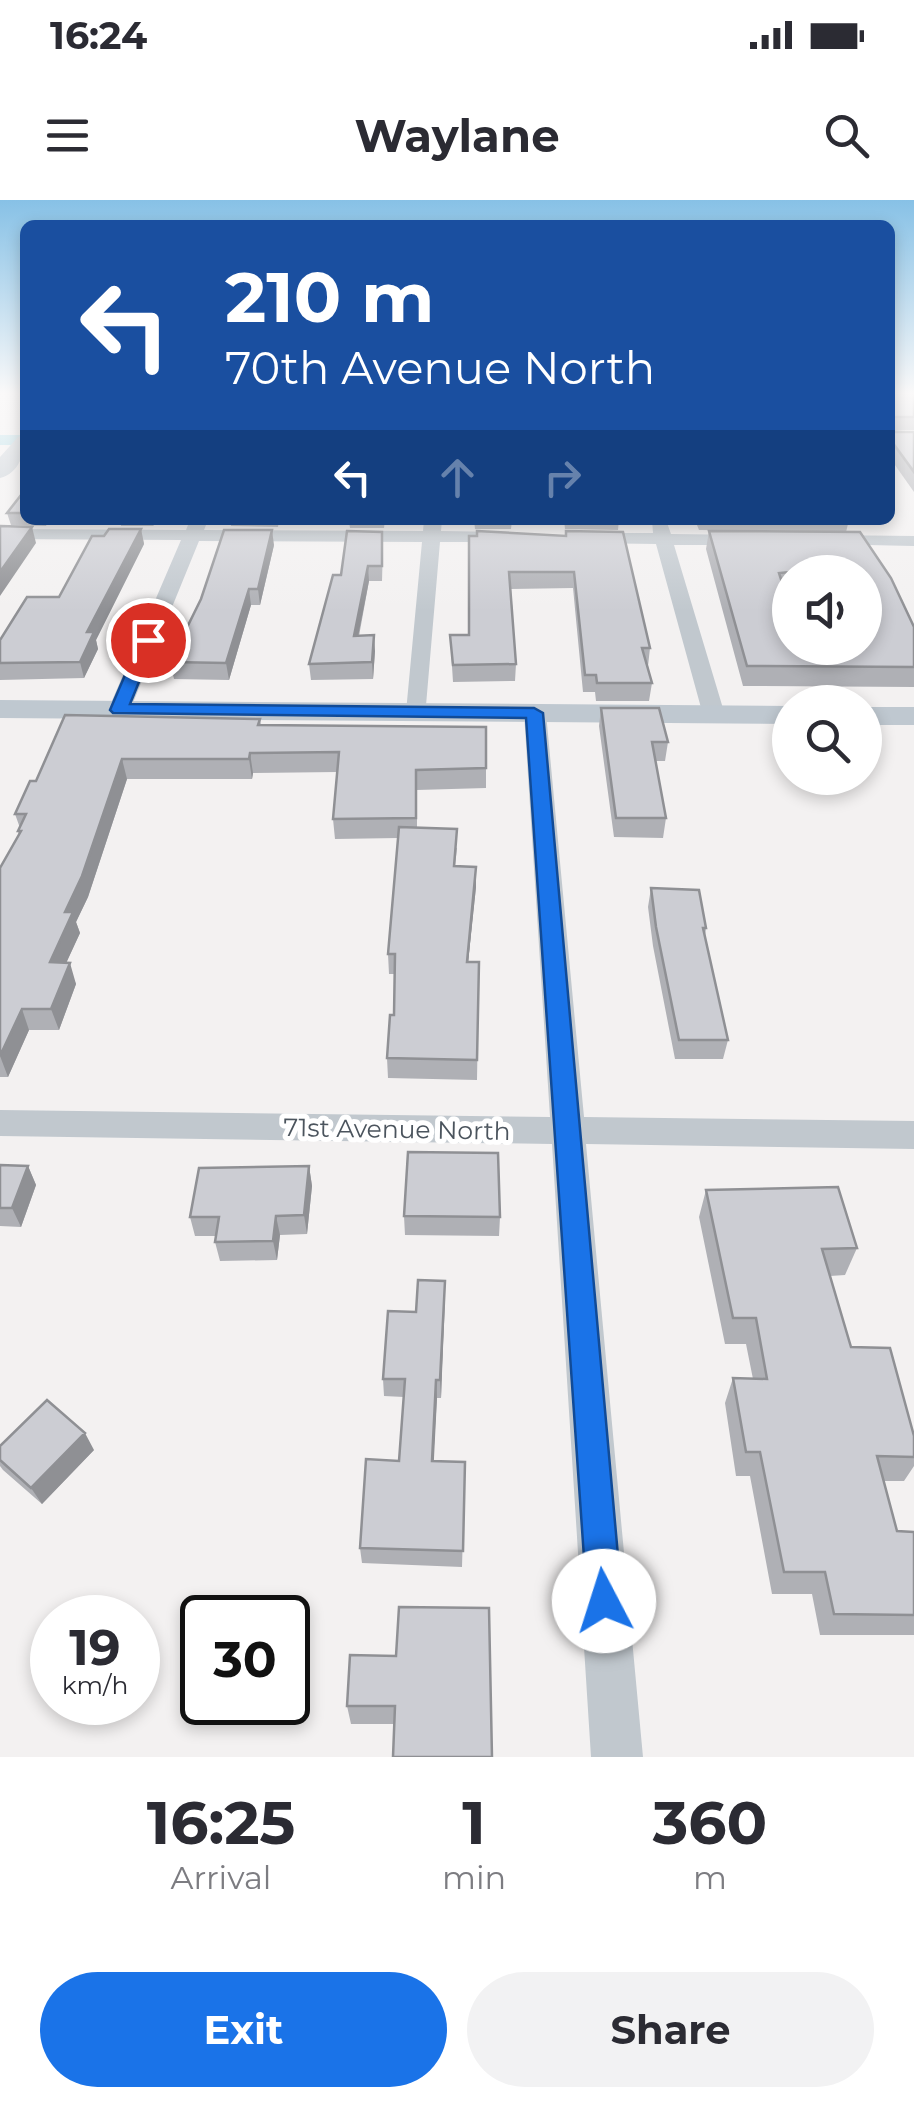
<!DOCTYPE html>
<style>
:root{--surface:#fff;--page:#f2f2f3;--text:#2b2b33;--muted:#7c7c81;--accent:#1a73e8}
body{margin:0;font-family:Montserrat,sans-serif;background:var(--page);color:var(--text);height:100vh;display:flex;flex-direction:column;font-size:38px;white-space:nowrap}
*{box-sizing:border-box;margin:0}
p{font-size:32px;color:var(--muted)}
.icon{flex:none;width:55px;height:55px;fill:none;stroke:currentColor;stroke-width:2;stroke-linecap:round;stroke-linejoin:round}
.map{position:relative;height:1557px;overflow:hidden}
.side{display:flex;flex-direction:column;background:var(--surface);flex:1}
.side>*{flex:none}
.guide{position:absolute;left:20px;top:20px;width:875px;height:305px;border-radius:15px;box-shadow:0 5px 15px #0003;background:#1a4fa0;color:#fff;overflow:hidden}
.buttons{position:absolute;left:772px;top:355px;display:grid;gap:20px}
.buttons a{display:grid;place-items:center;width:110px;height:110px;border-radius:50%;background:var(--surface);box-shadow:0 5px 15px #0003;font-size:50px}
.speed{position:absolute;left:30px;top:1395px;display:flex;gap:20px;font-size:50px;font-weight:700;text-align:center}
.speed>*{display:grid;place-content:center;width:130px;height:130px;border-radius:50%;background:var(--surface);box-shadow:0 5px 15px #0003;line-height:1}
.speed small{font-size:25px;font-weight:400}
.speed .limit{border:5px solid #111;border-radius:15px;background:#fff;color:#111}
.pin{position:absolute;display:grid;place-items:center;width:85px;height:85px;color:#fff;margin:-42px;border:5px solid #fff;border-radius:50%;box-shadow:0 2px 10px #0007}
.me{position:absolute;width:110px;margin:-55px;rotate:355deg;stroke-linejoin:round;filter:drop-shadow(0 0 8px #0008)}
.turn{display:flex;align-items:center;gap:35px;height:210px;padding:0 40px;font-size:45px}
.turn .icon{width:130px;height:130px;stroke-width:2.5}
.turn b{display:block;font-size:70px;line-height:85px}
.lanes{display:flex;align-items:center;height:95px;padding:0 40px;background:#0003;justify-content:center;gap:50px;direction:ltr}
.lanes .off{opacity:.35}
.eta{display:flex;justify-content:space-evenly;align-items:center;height:170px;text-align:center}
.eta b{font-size:60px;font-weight:700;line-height:70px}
.action{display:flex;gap:20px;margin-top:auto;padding:20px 40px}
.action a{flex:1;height:115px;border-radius:60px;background:var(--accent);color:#fff;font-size:40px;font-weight:700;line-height:115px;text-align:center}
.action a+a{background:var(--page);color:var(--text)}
.status{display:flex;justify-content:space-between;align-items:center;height:70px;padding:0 50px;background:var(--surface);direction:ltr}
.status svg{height:28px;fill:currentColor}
header{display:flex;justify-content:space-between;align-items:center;height:130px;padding:0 40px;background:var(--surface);font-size:45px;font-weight:700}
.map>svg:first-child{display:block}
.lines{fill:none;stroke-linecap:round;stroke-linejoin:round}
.canal{fill:#97d5e4;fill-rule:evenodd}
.street{fill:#c1c8ce;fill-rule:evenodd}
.secondary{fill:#bfc8d0;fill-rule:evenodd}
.wall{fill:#afb0b5;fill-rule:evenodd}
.shaded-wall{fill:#8f9094}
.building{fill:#cccdd3;stroke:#8f9094;stroke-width:2.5;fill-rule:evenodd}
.route{fill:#1a73e8;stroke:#114b97;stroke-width:2.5}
.labels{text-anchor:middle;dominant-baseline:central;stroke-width:10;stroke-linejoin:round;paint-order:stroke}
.street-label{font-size:25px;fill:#4b545d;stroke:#fff}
</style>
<div class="status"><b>16:24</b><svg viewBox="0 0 49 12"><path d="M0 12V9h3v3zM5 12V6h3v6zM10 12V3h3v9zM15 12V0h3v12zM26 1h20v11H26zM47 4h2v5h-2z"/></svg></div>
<header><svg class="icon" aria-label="menu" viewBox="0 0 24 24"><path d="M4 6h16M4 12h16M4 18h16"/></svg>Waylane<svg class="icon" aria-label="search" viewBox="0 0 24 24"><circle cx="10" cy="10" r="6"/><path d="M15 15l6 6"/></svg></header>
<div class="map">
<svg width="914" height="1557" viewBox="0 0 914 1557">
<rect width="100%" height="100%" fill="#f3f1f1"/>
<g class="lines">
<path class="canal" d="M 0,235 L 25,235 L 25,245 L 0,245 Z"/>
<path class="street" d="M 190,320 L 208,320 L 204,330 L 423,331 L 424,320 L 442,320 L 441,331 L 507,332 L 516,337 L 507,342 L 440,342 L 425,517 L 417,519 L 406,512 L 422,342 L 199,341 L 130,510 L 127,515 L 111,515 L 108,510 L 181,340 L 0,339 L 0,329 L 186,330 Z
M 652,320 L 666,320 L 671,334 L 747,335 L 756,340 L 747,345 L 674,345 L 725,515 L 722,520 L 706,520 L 703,515 L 656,344 L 583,343 L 574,338 L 583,333 L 653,333 Z
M 828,335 L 914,336 L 914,346 L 822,344 L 822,336 Z
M 535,506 L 546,513 L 584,917 L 914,921 L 914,949 L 586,944 L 643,1557 L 591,1557 L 552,944 L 0,936 L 0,910 L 550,917 L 524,513 Z"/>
<path class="secondary" d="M 25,235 C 25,252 20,273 0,278 L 0,257 L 18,237 Z
M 0,500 L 790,506 L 790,524 L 0,518 Z
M 865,507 L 914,507 L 914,525 L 865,525 Z"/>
</g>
<path class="wall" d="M 890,193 L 914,193 L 914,230 L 891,230 L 914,232 L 914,292 L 890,258 Z
M 25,290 L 25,320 L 49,320 L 46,326 L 11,325 L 7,313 Z
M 120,320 L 160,320 L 153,326 L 121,326 Z
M 230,320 L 279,320 L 278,327 L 231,326 Z
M 338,320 L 385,320 L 384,328 L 350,328 L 349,322 L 338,322 Z
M 474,320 L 512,320 L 511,329 L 475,329 Z
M 564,320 L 619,320 L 618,330 L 565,329 Z
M 695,320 L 849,320 L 846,332 L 914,427 L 914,487 L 743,486 L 706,349 L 709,331 L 816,331 L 699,330 ZM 790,372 L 865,372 L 865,448 L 790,448 L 785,392 L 790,392 Z
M 141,329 L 144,344 L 96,440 L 98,449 L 84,478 L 0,480 L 0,440 L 59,397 L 104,336 Z
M 477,336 L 566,336 L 650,448 L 648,466 L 652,483 L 649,501 L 596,501 L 595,492 L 583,492 L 573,388 L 511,389 L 516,464 L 515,481 L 453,482 L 450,435 L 469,435 Z
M 274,345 L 260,405 L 251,405 L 229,480 L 174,479 L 170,462 Z
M 383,346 L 382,381 L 369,381 L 359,436 L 375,451 L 373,479 L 311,480 L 309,464 L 341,375 Z
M 601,508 L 668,542 L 665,561 L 655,561 L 666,618 L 663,638 L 614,637 L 599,526 Z
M 260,519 L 261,525 L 486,527 L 486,588 L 417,590 L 417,628 L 457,648 L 455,666 L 476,687 L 468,762 L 479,762 L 477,880 L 388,878 L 387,858 L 394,815 L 394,774 L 389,774 L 388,754 L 398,638 L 335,639 L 333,619 L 337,572 L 253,573 L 252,579 L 127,579 L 88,697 L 76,722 L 80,733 L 66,763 L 76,784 L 59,830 L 29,830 L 8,877 L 0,877 L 0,668 L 19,635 L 18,631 L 20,628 L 15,614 L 36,581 Z
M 651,688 L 706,728 L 705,736 L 728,840 L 723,859 L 675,859 L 653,746 L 648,707 Z
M 0,965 L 28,966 L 36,985 L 21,1027 L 0,1026 Z
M 309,966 L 312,986 L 307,1034 L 280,1035 L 277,1060 L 220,1061 L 215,1042 L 216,1036 L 195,1036 L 190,1017 Z
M 706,990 L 857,1048 L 845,1075 L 830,1076 L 851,1147 L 914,1236 L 914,1266 L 904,1281 L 884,1281 L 897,1331 L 914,1332 L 914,1435 L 820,1435 L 812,1394 L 772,1394 L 750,1276 L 736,1276 L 725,1203 L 733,1178 L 753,1179 L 746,1144 L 725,1144 L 699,1017 Z
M 404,1016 L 500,1017 L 499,1036 L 405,1035 Z
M 445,1081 L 441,1198 L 437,1198 L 433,1261 L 465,1262 L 462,1367 L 362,1363 L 360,1348 L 399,1261 L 404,1197 L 384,1196 L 383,1179 L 416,1112 Z
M 0,1246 L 94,1250 L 42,1304 L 3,1270 L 0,1266 Z
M 396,1456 L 394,1524 L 351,1524 L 347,1506 Z"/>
<path class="shaded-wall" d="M 32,327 L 36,343 L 0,396 L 0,372 Z
M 141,329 L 144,344 L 96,440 L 98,449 L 84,478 L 80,462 L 87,432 Z
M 272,330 L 274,345 L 260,405 L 258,389 Z
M 368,366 L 369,381 L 355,452 L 354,436 Z
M 249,389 L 251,405 L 229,480 L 226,463 Z
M 374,435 L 375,451 L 373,479 L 372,462 Z
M 250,553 L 253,573 L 252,579 L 249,559 Z
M 122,559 L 127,579 L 88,697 L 76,722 L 80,733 L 57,783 L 50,762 L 65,712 Z
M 476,667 L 476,687 L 466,782 L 467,762 Z
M 70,763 L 76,784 L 59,830 L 51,809 Z
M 22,809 L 29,830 L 8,877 L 0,856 Z
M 28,966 L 36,985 L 21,1027 L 12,1008 Z
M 309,966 L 312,986 L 307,1034 L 304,1015 Z
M 276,1016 L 280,1035 L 277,1060 L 273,1041 Z
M 445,1081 L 445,1099 L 441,1198 L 440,1180 Z
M 436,1180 L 437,1198 L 433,1278 L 432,1261 Z
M 85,1233 L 94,1250 L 42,1304 L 31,1288 Z"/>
<path class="building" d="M 890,193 L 914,193 L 914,217 L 891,217 L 891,232 L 914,232 L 914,272 L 890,239 Z
M 25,290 L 25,313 L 7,313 Z
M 0,326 L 32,327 L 0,372 Z
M 109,329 L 141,329 L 87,432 L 94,432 L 80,462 L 0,463 L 0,440 L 27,397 L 59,397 L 92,336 L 104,336 Z
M 224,330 L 272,330 L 258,389 L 249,389 L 226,463 L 170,462 L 201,399 Z
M 347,331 L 382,332 L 382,366 L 368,366 L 354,436 L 374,435 L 372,462 L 309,464 L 333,375 L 341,375 Z
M 477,331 L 566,336 L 566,331 L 623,332 L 650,448 L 642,448 L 652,483 L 597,483 L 596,475 L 585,475 L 574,372 L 509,372 L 516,464 L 453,465 L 450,435 L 469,435 L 469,336 L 477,336 Z
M 709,331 L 860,332 L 891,378 L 914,427 L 914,467 L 747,466 ZM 790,372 L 865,372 L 865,448 L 790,448 L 790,407 L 779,373 Z
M 601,508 L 659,508 L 668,542 L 652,542 L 666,618 L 616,618 Z
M 65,515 L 260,519 L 258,525 L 486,527 L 486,568 L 416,570 L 416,618 L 333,619 L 339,552 L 250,553 L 249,559 L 122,559 L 82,676 L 65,712 L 73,712 L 50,762 L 70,763 L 51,809 L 22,809 L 0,856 L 0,668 L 21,631 L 18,631 L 26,614 L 15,614 L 30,581 L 36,581 Z
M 399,627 L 457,629 L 454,666 L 476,667 L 467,762 L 479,762 L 477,860 L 387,858 L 390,815 L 394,815 L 395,754 L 388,754 Z
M 651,688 L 699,690 L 706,728 L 703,728 L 728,840 L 679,840 L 656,727 Z
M 408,952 L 498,953 L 500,1017 L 404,1016 Z
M 0,965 L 28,966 L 12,1008 L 0,1008 Z
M 309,966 L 304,1015 L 276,1016 L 273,1041 L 215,1042 L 219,1017 L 190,1017 L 199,968 Z
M 838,987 L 857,1048 L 822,1049 L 851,1147 L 890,1148 L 914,1236 L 914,1257 L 877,1256 L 897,1331 L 914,1332 L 914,1415 L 834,1414 L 825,1372 L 784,1372 L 760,1252 L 746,1252 L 733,1178 L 767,1179 L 756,1118 L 733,1118 L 706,990 Z
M 418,1080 L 445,1081 L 440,1180 L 436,1180 L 432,1261 L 465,1262 L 463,1351 L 360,1348 L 366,1259 L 399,1261 L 405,1179 L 383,1179 L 388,1111 L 416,1112 Z
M 47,1200 L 85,1233 L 31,1288 L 0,1260 L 0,1246 Z
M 399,1407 L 489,1408 L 492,1557 L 393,1557 L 395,1506 L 347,1506 L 350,1455 L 396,1456 Z"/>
<linearGradient id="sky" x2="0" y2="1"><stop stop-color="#87c1e6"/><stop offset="0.47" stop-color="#faf9f9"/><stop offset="1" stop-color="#faf9f9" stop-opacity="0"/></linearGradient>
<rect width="914" height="411" fill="url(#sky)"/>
<path class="route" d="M 148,435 L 156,440 L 130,504 L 534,508 L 543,513 L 622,1401 L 617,1413 L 604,1418 L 592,1413 L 587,1401 L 526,518 L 113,513 L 110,510 L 140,440 Z"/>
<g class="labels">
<g class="street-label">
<text transform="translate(397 929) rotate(1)">71st Avenue North</text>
</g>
</g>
</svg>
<div class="buttons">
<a><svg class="icon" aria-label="sound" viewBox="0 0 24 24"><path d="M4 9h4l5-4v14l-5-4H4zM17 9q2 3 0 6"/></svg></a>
<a><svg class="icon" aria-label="search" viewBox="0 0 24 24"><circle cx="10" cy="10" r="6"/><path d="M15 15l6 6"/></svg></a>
</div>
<div class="speed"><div>19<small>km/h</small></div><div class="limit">30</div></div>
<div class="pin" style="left:148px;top:440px;background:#d93025"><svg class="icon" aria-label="arrive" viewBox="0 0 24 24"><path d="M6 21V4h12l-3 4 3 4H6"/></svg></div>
<svg class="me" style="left:604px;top:1401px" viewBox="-20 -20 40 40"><circle r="19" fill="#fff"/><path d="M0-13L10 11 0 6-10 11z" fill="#1a73e8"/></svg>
<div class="guide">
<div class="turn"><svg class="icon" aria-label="left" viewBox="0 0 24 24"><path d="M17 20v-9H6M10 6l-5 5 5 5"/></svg><div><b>210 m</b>70th Avenue North</div></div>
<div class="lanes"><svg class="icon" aria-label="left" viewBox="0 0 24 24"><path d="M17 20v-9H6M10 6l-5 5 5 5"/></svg><svg class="icon off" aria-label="ahead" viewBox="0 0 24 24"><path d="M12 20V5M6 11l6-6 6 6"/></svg><svg class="icon off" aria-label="right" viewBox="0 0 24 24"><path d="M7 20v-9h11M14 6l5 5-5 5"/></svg></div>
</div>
</div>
<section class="side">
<div class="eta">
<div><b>16:25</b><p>Arrival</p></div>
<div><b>1</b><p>min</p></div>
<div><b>360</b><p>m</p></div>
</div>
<div class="action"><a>Exit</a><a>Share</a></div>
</section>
